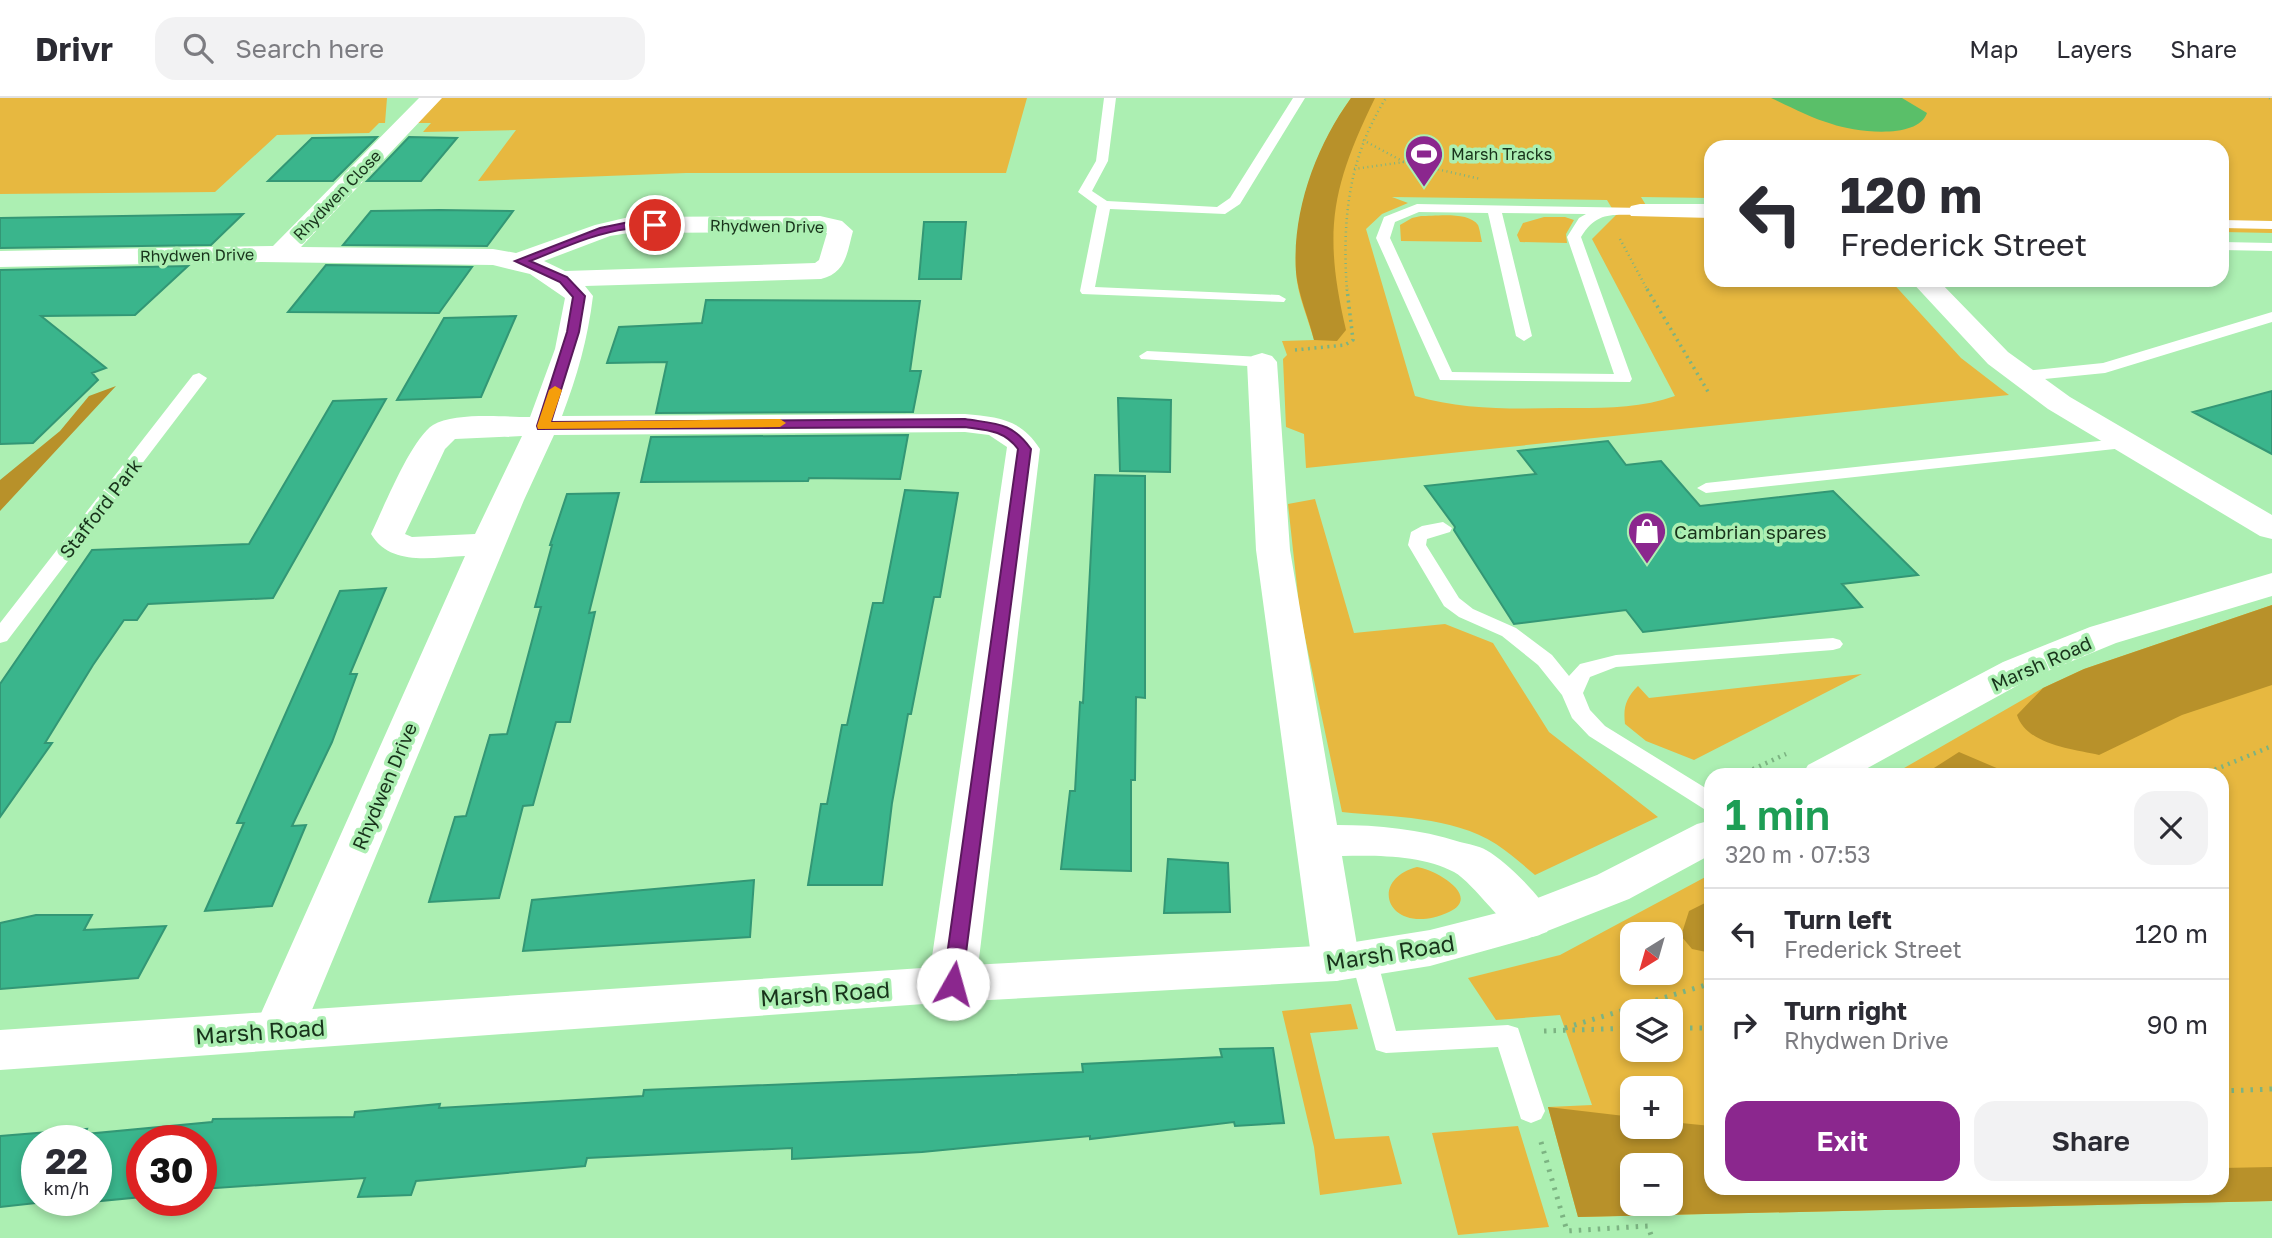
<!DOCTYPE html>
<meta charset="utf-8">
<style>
:root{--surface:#fff;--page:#f2f2f3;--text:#2b2b33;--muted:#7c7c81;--line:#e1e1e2;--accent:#8b278e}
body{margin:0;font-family:"Golos Text",sans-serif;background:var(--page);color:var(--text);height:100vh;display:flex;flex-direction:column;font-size:26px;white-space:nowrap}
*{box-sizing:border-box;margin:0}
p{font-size:23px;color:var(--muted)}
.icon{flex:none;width:38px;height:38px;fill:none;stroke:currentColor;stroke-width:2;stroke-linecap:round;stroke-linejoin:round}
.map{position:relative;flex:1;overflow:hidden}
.side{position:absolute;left:1704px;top:670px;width:525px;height:427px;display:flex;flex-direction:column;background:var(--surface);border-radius:21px;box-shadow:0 4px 10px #0003}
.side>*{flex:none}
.hud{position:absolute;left:1704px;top:42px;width:525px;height:147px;border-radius:21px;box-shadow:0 4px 10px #0003;background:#fff;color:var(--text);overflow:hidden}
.needle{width:46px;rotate:217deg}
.tools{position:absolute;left:1620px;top:824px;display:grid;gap:14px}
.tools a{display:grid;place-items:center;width:63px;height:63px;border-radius:14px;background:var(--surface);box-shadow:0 4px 10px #0003;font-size:35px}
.speed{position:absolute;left:21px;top:1027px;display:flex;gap:14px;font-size:35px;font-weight:700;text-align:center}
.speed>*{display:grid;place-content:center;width:91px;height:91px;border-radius:50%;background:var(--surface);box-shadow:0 4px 10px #0003;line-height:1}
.speed small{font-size:18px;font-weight:400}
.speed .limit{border:10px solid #d22;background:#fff;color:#111}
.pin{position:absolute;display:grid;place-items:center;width:60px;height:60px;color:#fff;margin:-30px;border:4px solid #fff;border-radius:50%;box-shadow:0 2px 7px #0007}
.me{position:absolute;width:77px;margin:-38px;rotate:7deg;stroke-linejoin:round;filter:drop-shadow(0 0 5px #0008)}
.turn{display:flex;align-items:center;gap:24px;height:147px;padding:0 21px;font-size:32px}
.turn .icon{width:91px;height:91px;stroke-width:2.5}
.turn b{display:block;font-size:49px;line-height:60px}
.round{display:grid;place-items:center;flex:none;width:74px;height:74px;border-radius:21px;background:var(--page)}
.head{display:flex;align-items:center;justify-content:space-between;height:119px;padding:0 21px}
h1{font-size:42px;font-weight:600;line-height:52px;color:#1e9e55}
.action{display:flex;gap:14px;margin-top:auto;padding:14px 21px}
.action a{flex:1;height:80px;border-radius:21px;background:var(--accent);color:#fff;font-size:28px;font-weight:600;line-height:80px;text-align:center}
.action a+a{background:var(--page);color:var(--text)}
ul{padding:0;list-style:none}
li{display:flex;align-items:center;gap:21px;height:91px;padding:0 21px;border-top:2px solid var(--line)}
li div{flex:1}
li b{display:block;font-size:26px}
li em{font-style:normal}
header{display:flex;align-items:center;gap:42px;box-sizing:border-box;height:98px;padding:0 35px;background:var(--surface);border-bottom:2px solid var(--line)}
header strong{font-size:33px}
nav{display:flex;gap:38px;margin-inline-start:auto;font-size:24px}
.search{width:490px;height:63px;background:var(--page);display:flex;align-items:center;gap:18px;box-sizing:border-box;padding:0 24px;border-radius:21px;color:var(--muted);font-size:26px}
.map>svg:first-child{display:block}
.green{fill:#e7b840;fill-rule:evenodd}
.forest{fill:#b8912a;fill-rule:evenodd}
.water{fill:#5abf69}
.building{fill:#3ab58c;stroke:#339775;stroke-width:2}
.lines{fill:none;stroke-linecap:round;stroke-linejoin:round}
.path-far3{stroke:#7cb382;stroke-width:2.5;stroke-dasharray:1 3.5;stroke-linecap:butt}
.path-far2{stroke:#7cb382;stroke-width:3.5;stroke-dasharray:2 4.5;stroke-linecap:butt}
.path-far1{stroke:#7cb382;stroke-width:4.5;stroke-dasharray:2 5;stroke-linecap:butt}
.path{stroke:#7cb382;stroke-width:5;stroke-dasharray:2.5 7;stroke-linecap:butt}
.service{fill:#fff;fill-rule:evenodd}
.minor{fill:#fff;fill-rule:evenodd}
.tertiary{fill:#fff;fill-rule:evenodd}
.route{fill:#8b278e;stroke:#5a195c;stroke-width:2}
.slow{fill:#f59e0b}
.labels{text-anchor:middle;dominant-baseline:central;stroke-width:7;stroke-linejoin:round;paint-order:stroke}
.far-poi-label{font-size:16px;fill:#18331b;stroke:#acefb2;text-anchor:start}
.far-street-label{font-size:16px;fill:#18331b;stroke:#acefb2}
.street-label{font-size:19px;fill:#18331b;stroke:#acefb2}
.poi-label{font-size:19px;fill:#18331b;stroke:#acefb2;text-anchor:start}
.near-street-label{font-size:23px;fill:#18331b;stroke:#acefb2}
</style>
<header>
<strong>Drivr</strong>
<div class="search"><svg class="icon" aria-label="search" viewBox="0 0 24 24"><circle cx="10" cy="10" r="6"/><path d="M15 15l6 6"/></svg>Search here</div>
<nav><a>Map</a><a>Layers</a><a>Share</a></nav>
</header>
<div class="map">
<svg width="2272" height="1140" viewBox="0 0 2272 1140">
<rect width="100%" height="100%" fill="#acefb2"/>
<path class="green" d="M 0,0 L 387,0 L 385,25 L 379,25 L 369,35 L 277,37 L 215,94 L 0,96 Z
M 441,0 L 1027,0 L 1006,75 L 686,75 L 478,83 L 516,32 L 423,34 L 431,25 L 414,25 Z
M 1351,0 L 2272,0 L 2272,135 L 2223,134 L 2222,49 L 1712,49 L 1711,100 L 1641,99 L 1652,117 L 1711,117 L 1712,182 L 1890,182 L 1961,260 L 2009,297 L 1306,370 L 1304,336 L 1286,329 L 1283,261 L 1287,257 L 1282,243 L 1314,242 C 1308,220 1297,196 1296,174 C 1293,113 1316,49 1351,0 ZM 1392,99 L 1607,102 L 1616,117 L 1592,141 L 1675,298 C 1638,311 1600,310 1561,310 C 1512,311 1463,312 1415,298 L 1366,131 L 1382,116 L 1408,105 Z
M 1421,118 C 1435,118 1469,113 1478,127 C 1480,132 1481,140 1482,144 L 1401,143 L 1400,127 L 1412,120 Z
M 1544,119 L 1565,119 L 1574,122 L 1566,136 L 1567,145 L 1520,144 L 1517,137 L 1523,125 Z
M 1315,401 L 1354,535 L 1445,526 L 1493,545 L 1549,634 L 1658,719 L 1535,777 C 1523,767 1510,755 1496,746 C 1452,718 1392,719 1342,714 L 1300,516 L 1288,406 Z
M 2272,507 L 2272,1103 L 1578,1119 L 1548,1009 L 1592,1007 L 1560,917 L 1496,922 L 1468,880 L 1560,857 L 1711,776 L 1712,1090 L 2222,1090 L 2222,677 L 1892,677 L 2043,590 L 2084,571 ZM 1633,836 L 1671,836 L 1671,875 L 1633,875 ZM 1633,914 L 1671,914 L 1671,952 L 1633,952 ZM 1633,990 L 1671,990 L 1671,1029 L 1633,1029 ZM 1633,1068 L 1671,1068 L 1671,1106 L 1633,1106 Z
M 1862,576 L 1694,662 L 1646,643 L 1625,626 C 1623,609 1626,600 1638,588 L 1649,600 Z
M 1417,769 C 1434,771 1483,798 1449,814 C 1390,841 1365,783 1417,769 Z
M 1351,906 L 1358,931 L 1310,935 L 1335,1041 L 1389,1038 L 1402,1086 L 1320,1097 L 1314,1049 L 1282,913 Z
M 1518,1028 L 1549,1129 L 1458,1137 L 1432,1035 Z"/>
<path class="forest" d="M 1351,0 L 1375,0 C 1331,90 1323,134 1346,232 L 1337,243 L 1314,242 C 1309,221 1298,196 1296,174 C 1292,113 1316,48 1351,0 Z
M 116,288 L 0,413 L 0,382 L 60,333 L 89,298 Z
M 2272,507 L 2272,587 L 2182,617 L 2099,657 C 2071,651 2026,646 2017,617 L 2043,590 L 2084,571 Z
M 1959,654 L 2013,677 L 1923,677 Z
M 1711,802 L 1711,855 L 1692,851 L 1681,838 L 1689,813 Z
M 1548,1009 L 1633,1019 L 1633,1029 L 1671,1029 L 1671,1024 L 1711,1028 L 1712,1090 L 2222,1090 L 2223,1070 L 2272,1069 L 2272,1103 L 1578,1119 ZM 1633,1068 L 1671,1068 L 1671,1106 L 1633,1106 Z"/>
<path class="water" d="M 1771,0 L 1902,0 L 1927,15 C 1918,42 1854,34 1832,26 C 1811,20 1791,9 1771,0 Z"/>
<path class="building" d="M 377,39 L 333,83 L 268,83 L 312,40 Z
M 409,39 L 457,40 L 421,83 L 367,83 Z
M 371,113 L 439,112 L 513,113 L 487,148 L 343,147 Z
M 243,116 L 211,147 L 0,150 L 0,120 Z
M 924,124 L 966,124 L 961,181 L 919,181 Z
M 326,167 L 472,169 L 439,215 L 288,214 Z
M 188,168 L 135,217 L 41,218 L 106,270 L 92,275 L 98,282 L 33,345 L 0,346 L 0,172 Z
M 706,202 L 920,203 L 910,273 L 921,273 L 913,314 L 656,315 L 667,264 L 607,265 L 619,229 L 702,225 Z
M 516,218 L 481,299 L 397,302 L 444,220 Z
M 2272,293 L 2272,356 L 2193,314 Z
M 1118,300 L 1171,302 L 1170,374 L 1120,373 Z
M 386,301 L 273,500 L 148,506 L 137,522 L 124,522 L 93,567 L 45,645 L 52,645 L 0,719 L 0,586 L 92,452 L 249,446 L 333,303 Z
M 908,337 L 900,381 L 809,380 L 808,383 L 641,384 L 651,339 Z
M 1608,343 L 1626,367 L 1661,363 L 1700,408 L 1833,393 L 1918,477 L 1842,486 L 1862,509 L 1643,534 L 1626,512 L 1514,526 L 1454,432 L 1455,429 L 1425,388 L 1536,376 L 1518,353 Z
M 1095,377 L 1145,378 L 1145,600 L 1136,599 L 1135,682 L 1131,682 L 1131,773 L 1061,771 L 1070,693 L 1075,693 L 1080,604 L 1083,605 Z
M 905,392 L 958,395 L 940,499 L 934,499 L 911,616 L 908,616 L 892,705 L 882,787 L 808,787 L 821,706 L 827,706 L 842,627 L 847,627 L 873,505 L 883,505 Z
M 619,395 L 589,515 L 595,514 L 570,624 L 556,624 L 533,707 L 523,708 L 499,800 L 429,804 L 455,719 L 466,718 L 490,637 L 507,636 L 541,509 L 535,509 L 552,447 L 550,447 L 567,396 Z
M 386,490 L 350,576 L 357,576 L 332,644 L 292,728 L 306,727 L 272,808 L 205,813 L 244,725 L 237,725 L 340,493 Z
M 1168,761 L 1228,765 L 1230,814 L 1164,815 Z
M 754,782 L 750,839 L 523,853 L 532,802 Z
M 36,817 L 92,817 L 84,832 L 166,828 L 138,880 L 0,891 L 0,825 Z
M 1273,950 L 1284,1025 L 1235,1028 L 1234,1024 L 1090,1041 L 1090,1038 L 922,1054 L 792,1061 L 792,1050 L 587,1060 L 585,1068 L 416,1083 L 411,1097 L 358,1099 L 365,1080 L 201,1091 L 201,1043 L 142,1043 L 142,1099 L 79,1105 L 80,1102 L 96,1102 L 96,1043 L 37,1043 L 37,1102 L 63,1102 L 0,1109 L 0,1038 L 87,1031 L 85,1036 L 212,1024 L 213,1021 L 354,1019 L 355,1014 L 440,1006 L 439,1010 L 643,998 L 644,992 L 1083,974 L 1082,966 L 1222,959 L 1220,951 Z"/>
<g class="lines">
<path class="path-far3" d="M 2269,0 L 2272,1
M 1363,42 L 1404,64 L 1481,81
M 1354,71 L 1404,64
M 1620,141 L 1648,193
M 1347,193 C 1342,123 1348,60 1386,0"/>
<path class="path-far2" d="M 1647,191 L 1710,297
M 1295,252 L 1345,247 L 1353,242 L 1347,191"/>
<path class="path-far1" d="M 1740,677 L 1786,656
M 2202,677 L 2272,648"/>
<path class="path" d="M 1565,930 L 1712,885
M 1671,930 L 1712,930
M 1544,933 L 1633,930
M 2222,993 L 2272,991
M 1541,1044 L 1567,1133 L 1648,1128 L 1652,1140"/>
<path class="service" d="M 1104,0 L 1116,0 L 1108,63 L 1092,93 L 1107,103 L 1217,109 L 1230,100 L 1293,0 L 1305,0 L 1240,106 L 1225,116 L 1110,111 L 1095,189 L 1279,197 L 1286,201 L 1284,204 L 1082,196 L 1080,193 L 1097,108 L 1078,94 L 1096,63 Z
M 1417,106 L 1645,110 L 1645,116 L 1640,117 C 1612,117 1597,113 1581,139 L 1632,281 L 1630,284 L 1440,282 L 1376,140 L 1384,119 ZM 1419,114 L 1488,115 L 1516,238 L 1524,243 L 1532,238 L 1502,115 L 1586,116 L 1579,120 L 1567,139 L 1614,276 L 1452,274 L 1390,140 L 1395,124 Z
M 2222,122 L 2272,123 L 2272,131 L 2222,130 Z
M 2222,144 L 2272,145 L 2272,153 L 2222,152 Z
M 2272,214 L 2272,224 L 2105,275 L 2024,283 L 2016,278 L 2024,273 L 2103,265 Z
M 1147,253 L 1262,259 L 1270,264 L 1262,269 L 1141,261 L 1139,258 Z
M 199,275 L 207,280 L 205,283 L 7,543 L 0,545 L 0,525 L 193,277 Z
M 2127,340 L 2136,345 L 2133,349 L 1706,395 L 1697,390 L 1706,385 Z
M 1443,424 L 1452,430 L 1450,434 L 1427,441 L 1426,447 L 1459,500 L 1473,511 L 1516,530 L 1552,557 L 1569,578 L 1580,566 L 1616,557 L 1833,540 L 1840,542 L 1843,546 L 1840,550 L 1833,552 L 1616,569 L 1590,579 L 1583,595 L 1590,612 L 1605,628 L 1712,694 L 1712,713 L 1704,711 L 1589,638 L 1572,620 L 1562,597 L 1538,567 L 1502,538 L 1459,519 L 1444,508 L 1408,447 L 1411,434 L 1422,428 Z
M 1364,851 L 1373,854 L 1377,861 L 1396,933 L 1508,927 L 1518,930 L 1545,1013 L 1541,1021 L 1531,1025 L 1521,1021 L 1498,949 L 1386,955 L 1376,952 L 1351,861 L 1355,854 Z"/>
<path class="minor" d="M 419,0 L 442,0 L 301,149 L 493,151 L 516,155 L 595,127 L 629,119 L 820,118 L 842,123 L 853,133 C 847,155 846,175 821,181 L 585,188 L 593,198 C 588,240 577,279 562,318 L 965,316 C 998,319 1021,321 1040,351 L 976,886 L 969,899 L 952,904 L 935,899 L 928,886 L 1007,349 L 989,337 L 965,334 L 554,337 L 524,402 L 304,931 L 296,945 L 279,951 L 262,945 L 254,931 L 465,458 C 432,459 391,469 371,436 C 383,411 411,341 433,327 C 454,314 505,319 530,319 L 555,251 L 565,200 L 530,176 L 493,167 L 261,164 L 0,169 L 0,153 L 273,148 ZM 820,134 L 827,135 L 819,162 L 815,165 L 565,173 L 544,163 L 610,138 L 629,135 ZM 522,338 L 475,436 L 412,439 L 405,436 L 445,351 L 455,341 Z
M 1262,255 L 1272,258 L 1277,264 L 1290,452 L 1337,727 C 1379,727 1419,731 1460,744 C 1468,746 1479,748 1486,752 C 1509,765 1541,799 1554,822 L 1547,834 C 1543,835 1536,839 1532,839 C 1508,840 1477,787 1454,774 C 1423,757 1376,757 1342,758 L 1360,865 L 1353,878 L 1336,883 L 1319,878 L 1312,865 L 1256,452 L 1247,264 L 1252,258 Z"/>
<path class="tertiary" d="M 1640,106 L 1712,106 L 1712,120 L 1631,118 L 1628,113 L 1631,108 Z
M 1910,182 L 1938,182 L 2008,254 L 2070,299 L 2272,417 L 2272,441 L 2260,438 L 2048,311 L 1988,266 Z
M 2272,475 L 2272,498 L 2116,545 L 2031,580 L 1855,677 L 1802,677 L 1808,667 L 2003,564 L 2090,529 Z
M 1712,722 L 1712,756 L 1629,801 L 1527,841 L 1430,868 L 1336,883 L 952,904 L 0,972 L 0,932 L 952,868 L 1336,847 L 1430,832 L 1501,814 L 1597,777 L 1697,726 Z"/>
</g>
<path class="route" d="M 629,124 L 655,124 L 660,127 C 651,133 638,129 627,131 C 594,135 561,151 530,163 L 567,179 L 585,198 L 579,234 L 551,324 L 965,321 C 996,326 1012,324 1031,351 L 962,886 L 960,892 L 953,894 L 945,892 L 943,886 L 1018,351 C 1004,332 987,332 965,329 L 538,331 L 537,328 L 567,234 L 573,199 L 560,184 L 515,163 L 600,130 Z"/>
<path class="slow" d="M 555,288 L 562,292 L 551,324 L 780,321 L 786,325 L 780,329 L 538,331 L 537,328 L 549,292 Z"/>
<defs>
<g id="stadium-pin" transform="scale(2.0125)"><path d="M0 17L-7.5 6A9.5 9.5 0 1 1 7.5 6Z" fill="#8b278e" stroke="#acefb2"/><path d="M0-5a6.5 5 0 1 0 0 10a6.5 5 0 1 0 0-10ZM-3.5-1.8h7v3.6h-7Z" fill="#fff"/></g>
<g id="shop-pin" transform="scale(2.0125)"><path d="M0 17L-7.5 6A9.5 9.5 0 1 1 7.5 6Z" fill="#8b278e" stroke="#acefb2"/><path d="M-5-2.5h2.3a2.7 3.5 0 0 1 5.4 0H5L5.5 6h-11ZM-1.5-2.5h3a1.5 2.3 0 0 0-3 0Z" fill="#fff"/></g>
</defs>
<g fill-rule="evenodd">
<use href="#stadium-pin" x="1424" y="56"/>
<use href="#shop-pin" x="1647" y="433"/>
</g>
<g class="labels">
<g class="far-poi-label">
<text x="1451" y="56">Marsh Tracks</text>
</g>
<g class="far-street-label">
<text transform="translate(337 97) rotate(-46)">Rhydwen Close</text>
<text transform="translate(767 128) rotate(1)">Rhydwen Drive</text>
<text transform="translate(197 157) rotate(-1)">Rhydwen Drive</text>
</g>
<g class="street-label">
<text transform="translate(100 410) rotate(-52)">Stafford Park</text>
<text transform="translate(2041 565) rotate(-24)">Marsh Road</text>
<text transform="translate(384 688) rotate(-67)">Rhydwen Drive</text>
</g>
<g class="poi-label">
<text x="1674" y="433">Cambrian spares</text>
</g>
<g class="near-street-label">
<text transform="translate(1390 854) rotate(-9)">Marsh Road</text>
<text transform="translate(825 895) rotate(-4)">Marsh Road</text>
<text transform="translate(260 933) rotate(-4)">Marsh Road</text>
</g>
</g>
</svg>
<div class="tools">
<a><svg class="needle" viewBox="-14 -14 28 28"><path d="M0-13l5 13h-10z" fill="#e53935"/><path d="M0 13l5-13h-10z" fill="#7c7c81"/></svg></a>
<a><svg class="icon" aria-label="layers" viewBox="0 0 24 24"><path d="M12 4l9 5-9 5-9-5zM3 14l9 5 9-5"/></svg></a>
<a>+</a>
<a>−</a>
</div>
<div class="speed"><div>22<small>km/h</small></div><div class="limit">30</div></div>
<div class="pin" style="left:655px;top:127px;background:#d93025"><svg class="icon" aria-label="arrive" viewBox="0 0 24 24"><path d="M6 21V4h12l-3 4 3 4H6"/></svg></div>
<svg class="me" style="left:953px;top:886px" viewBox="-20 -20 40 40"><circle r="19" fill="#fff"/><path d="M0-13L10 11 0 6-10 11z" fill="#8b278e"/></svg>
<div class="hud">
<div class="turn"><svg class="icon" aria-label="left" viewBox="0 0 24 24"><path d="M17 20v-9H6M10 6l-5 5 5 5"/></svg><div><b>120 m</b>Frederick Street</div></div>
</div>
<section class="side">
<div class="head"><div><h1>1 min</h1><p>320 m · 07:53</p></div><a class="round"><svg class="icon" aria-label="close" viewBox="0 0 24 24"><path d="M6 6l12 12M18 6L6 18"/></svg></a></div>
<ul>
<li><svg class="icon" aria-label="left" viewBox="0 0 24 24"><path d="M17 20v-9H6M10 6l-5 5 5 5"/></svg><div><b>Turn left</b><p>Frederick Street</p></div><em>120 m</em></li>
<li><svg class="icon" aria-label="right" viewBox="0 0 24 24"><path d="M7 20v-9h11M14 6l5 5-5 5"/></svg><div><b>Turn right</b><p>Rhydwen Drive</p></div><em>90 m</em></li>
</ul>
<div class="action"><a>Exit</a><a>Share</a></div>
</section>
</div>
